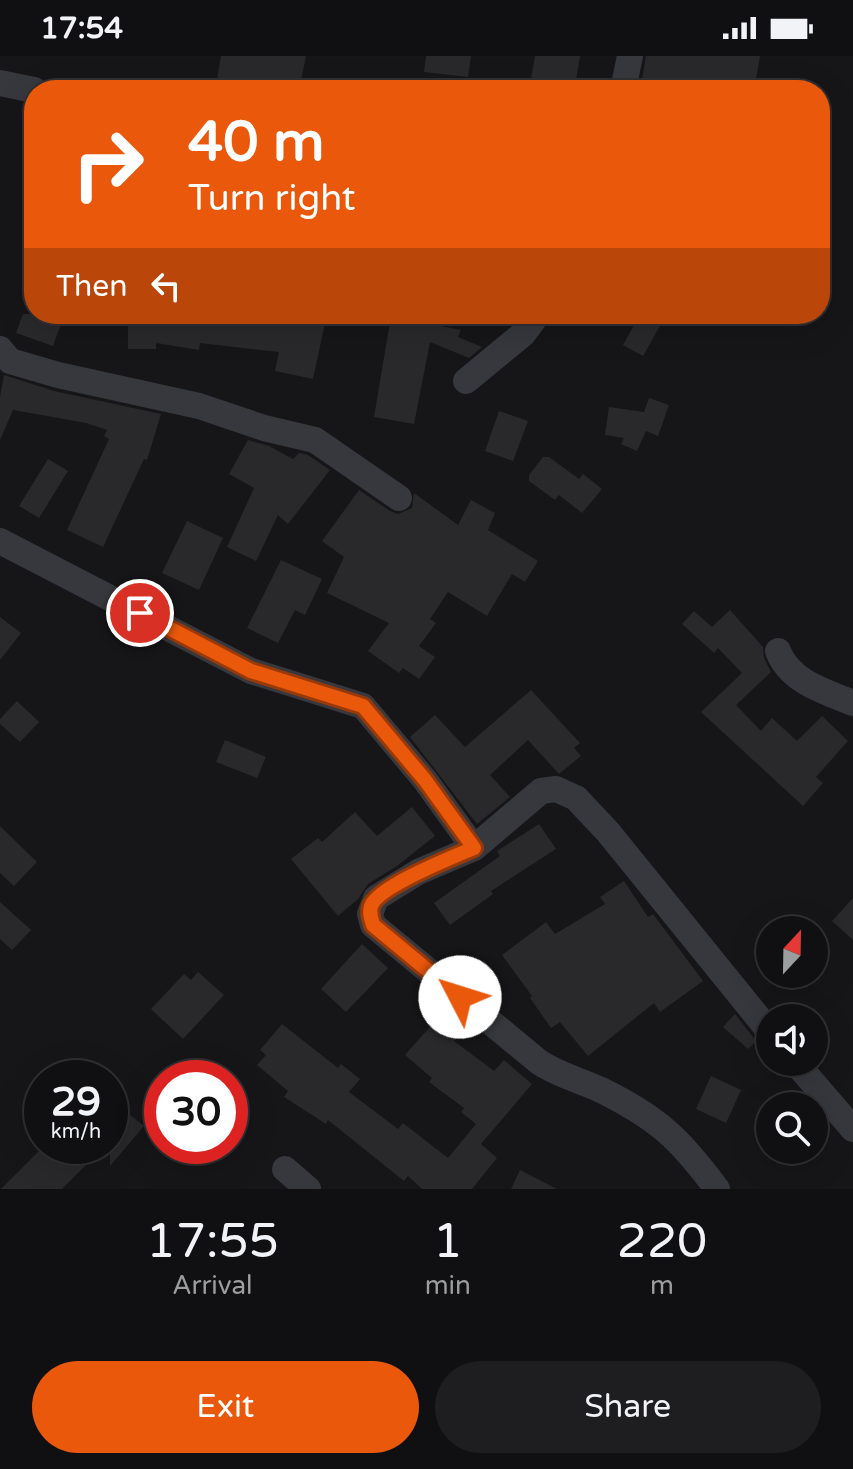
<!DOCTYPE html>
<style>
:root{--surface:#101012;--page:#1e1e20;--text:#f1f3f6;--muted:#9c9d9f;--line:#303032;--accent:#ea580c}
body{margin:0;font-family:"Varela Round",sans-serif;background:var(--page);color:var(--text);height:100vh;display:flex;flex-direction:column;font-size:30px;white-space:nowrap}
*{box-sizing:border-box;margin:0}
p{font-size:26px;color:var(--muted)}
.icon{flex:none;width:44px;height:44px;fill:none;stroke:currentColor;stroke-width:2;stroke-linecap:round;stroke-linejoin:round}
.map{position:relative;height:1133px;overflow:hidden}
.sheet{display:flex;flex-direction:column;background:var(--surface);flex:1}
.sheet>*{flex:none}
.banner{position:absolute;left:24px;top:24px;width:806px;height:244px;border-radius:32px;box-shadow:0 8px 32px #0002,0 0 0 2px var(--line);background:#ea580c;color:#fff;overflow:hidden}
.needle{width:52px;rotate:22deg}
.controls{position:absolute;left:756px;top:860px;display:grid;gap:16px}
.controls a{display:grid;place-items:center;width:72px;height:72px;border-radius:50%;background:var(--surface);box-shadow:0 8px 32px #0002,0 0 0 2px var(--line);font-size:40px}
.speed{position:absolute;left:24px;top:1004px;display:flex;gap:16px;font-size:40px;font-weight:700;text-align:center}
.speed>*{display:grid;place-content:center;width:104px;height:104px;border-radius:50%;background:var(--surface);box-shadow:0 8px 32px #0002,0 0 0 2px var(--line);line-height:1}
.speed small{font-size:20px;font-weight:400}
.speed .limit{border:12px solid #d22;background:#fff;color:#111}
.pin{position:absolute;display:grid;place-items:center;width:68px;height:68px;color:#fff;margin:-34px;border:4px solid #fff;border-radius:50%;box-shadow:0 2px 8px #0007}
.me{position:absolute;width:88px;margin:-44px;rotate:310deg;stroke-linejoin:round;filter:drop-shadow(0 0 6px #0008)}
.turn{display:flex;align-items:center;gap:28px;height:168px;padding:0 32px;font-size:36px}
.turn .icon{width:104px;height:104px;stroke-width:2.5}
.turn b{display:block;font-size:56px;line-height:68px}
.then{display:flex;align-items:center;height:76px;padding:0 32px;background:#0003;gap:16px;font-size:30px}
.eta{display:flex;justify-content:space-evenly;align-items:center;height:136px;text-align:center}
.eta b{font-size:48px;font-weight:600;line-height:56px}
.cta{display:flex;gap:16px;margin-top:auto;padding:16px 32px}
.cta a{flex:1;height:92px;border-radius:48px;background:var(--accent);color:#fff;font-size:32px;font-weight:600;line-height:92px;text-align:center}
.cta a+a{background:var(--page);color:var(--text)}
.status{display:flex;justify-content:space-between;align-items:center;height:56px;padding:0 40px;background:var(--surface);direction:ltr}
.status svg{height:22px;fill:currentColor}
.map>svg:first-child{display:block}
.building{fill:#29292c}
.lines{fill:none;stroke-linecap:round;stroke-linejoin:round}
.minor{stroke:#37383d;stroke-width:26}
.route-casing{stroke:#983908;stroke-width:20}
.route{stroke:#ea580c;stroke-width:14}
</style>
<div class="status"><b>17:54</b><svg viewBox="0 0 49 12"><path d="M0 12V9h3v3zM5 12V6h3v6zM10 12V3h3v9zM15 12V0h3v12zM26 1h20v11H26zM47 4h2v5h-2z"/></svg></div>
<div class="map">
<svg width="853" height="1133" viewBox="0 0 853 1133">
<rect width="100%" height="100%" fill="#161618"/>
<path class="building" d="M 221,0 L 306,0 L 299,34 L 267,34 L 247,29 L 246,34 L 215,34 Z
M 426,0 L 471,0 L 468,21 L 424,16 Z
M 535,0 L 580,0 L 576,25 L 569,24 L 569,34 L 529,34 Z
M 646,0 L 760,0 L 754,34 L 652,34 L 654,26 L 642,23 Z
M 23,258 L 52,258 L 63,262 L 53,290 L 16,277 Z
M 170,258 L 327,258 L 313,323 L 275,315 L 279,296 L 200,287 L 199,294 L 156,287 L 156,293 L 128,293 L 128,263 L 169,264 Z
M 640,258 L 660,270 L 643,300 L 623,289 Z
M 391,260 L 461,274 L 458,281 L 482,291 L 469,302 L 430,286 L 414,368 L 374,361 Z
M 4,319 L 54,335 L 161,358 L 147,404 L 144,403 L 103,491 L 67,474 L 109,383 L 104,380 L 107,374 L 86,367 L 13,354 L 0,384 L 0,341 Z
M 649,342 L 669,349 L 658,380 L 646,375 L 637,395 L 621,388 L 624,382 L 605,379 L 609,351 L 644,356 Z
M 499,355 L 528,365 L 513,405 L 485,395 Z
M 248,384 L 269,390 L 293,403 L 299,397 L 308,399 L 330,414 L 288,468 L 278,459 L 256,505 L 227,491 L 254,432 L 229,418 Z
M 543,401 L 549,401 L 579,423 L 583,418 L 602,433 L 582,457 L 559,439 L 555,444 L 529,425 L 529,419 Z
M 48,403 L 68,415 L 39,462 L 19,450 Z
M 359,434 L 390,455 L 398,458 L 412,452 L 414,437 L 458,469 L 471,444 L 495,457 L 488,474 L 538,505 L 525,526 L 512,518 L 487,560 L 448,536 L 430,563 L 436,567 L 419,590 L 435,601 L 419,623 L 403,612 L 399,617 L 368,595 L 389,567 L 327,537 L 344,501 L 322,485 Z
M 187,465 L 223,482 L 199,534 L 162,517 Z
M 281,504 L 322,523 L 305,559 L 295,554 L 278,587 L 247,572 Z
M 730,554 L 763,591 L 764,602 L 771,616 L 736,649 L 761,675 L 772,662 L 797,685 L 822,660 L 848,685 L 816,721 L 823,727 L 803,750 L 701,656 L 742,617 L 718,592 L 714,597 L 682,568 L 694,555 L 712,571 Z
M 0,561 L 21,577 L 0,604 Z
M 531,634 L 580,687 L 574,692 L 581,700 L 559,718 L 528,684 L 490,719 L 510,741 L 477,768 L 410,681 L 435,659 L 465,691 Z
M 17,645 L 39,666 L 20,686 L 0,668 L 0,663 Z
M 225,684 L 266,701 L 257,722 L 216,706 Z
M 412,751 L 435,780 L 397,810 L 368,828 L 358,843 L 338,860 L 291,803 L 318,782 L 322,786 L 355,756 L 377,780 Z
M 539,768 L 556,793 L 491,835 L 493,838 L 450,869 L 434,847 L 500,800 L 497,795 Z
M 0,770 L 37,806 L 14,830 L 0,817 Z
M 624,825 L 648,861 L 653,858 L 703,925 L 660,956 L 654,947 L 588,1000 L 560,966 L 551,972 L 530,942 L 532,940 L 502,899 L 546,866 L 555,878 L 605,848 L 600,841 Z
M 853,842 L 853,884 L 832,865 Z
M 0,846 L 31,874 L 12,894 L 0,883 Z
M 362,888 L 388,912 L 346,956 L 321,933 Z
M 198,916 L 224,939 L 183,983 L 151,953 L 184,918 L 191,924 Z
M 444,955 L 465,973 L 454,985 L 494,1015 L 504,1004 L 532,1028 L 481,1088 L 497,1102 L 472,1133 L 422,1133 L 408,1120 L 404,1125 L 328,1064 L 326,1068 L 284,1041 L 288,1035 L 257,1009 L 266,999 L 260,994 L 282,968 L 338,1012 L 341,1008 L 360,1023 L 349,1036 L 398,1073 L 403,1067 L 448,1102 L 476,1068 L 461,1056 L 464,1052 L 429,1026 L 432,1022 L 405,999 Z
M 735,958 L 756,985 L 748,993 L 723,971 Z
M 711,1020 L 741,1034 L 726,1067 L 696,1053 Z
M 119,1050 L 144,1070 L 110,1110 L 110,1061 Z
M 44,1090 L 105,1090 L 62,1133 L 1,1133 Z
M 520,1114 L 557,1133 L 511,1133 Z"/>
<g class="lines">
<path class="minor" d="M 0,27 L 34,34
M 623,34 L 630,0
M 0,293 L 10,305 L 58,319 L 199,350 L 264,372 L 315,384 L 399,442
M 466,325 L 523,278 L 538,258
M 0,485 L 251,615 L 363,650 L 425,724 L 474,792
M 778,595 C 790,626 824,635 853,647
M 795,1006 L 853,1073
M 285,1113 L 308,1133
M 717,1133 C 680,1083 658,1062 601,1034 C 580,1024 558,1019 539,1006 L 373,869 L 370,858 L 376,842 L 418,816 L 474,792 L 541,735 L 556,733 L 576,742 L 608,776 L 770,976"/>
</g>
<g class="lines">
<g class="route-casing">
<path id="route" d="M 140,557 L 251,615 L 363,650 L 425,724 L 474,792 C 453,801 379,830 371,850 C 369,857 371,863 373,869 L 460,941"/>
</g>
<use href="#route" class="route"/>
</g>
</svg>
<div class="controls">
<a><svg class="needle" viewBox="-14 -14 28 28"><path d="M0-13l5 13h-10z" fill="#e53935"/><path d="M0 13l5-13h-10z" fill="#9c9d9f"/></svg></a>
<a><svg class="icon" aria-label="sound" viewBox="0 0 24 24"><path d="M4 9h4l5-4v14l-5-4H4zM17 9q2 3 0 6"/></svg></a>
<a><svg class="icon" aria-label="search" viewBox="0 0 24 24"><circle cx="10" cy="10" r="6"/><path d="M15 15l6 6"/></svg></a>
</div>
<div class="speed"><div>29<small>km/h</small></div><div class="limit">30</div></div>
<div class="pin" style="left:140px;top:557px;background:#d93025"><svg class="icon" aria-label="arrive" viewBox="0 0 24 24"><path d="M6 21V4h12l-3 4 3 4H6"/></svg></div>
<svg class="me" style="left:460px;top:941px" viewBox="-20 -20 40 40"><circle r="19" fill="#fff"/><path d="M0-13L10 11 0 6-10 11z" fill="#ea580c"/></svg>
<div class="banner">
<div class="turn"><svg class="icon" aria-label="right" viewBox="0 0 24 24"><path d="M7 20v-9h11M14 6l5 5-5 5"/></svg><div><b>40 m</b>Turn right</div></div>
<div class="then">Then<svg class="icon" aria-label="left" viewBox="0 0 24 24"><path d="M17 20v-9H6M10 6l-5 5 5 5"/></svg></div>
</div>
</div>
<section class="sheet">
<div class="eta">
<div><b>17:55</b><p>Arrival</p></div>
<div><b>1</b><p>min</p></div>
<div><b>220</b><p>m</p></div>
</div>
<div class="cta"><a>Exit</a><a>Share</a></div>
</section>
